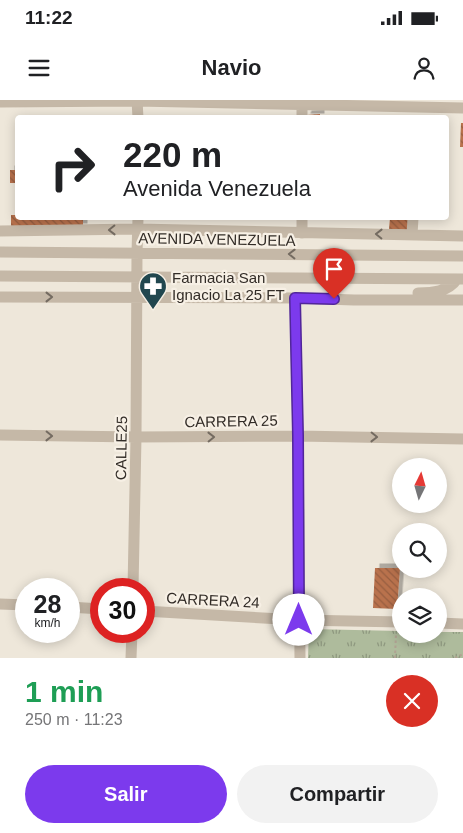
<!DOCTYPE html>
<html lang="es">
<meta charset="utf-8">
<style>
:root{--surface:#fff;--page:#f2f2f2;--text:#202124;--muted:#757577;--accent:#7c3aed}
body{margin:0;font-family:Helvetica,sans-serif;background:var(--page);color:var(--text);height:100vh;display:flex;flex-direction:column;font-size:19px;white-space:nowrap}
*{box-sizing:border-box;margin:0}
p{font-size:16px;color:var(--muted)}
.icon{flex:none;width:28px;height:28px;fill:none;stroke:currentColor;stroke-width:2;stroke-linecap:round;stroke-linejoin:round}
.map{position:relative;height:558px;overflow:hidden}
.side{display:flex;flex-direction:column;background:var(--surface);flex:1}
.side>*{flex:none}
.guide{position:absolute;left:15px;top:15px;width:434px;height:105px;border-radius:5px;box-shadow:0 2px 12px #0003;background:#fff;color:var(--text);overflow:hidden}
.needle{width:32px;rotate:5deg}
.controls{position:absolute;left:392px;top:358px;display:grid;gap:10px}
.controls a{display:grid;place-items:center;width:55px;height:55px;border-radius:50%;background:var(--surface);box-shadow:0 2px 12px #0003;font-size:25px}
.speed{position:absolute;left:15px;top:478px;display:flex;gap:10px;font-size:25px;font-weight:700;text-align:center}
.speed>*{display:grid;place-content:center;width:65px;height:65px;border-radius:50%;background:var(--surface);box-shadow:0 2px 12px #0003;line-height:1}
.speed small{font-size:12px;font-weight:400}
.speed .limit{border:8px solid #d22;background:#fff;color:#111}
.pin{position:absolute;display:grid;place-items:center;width:42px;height:42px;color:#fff;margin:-51px -21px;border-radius:50% 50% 50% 0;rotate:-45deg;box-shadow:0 0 5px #0007}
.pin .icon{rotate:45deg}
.me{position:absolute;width:55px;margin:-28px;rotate:0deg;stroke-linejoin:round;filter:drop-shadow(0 0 4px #0008)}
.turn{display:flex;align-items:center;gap:18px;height:105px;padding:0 25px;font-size:22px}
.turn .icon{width:65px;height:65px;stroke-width:2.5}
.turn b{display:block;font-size:35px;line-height:42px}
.round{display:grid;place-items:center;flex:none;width:52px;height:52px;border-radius:26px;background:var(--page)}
.summary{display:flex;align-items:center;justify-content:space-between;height:85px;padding:0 25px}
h1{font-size:30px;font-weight:700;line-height:38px;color:#1e9e55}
.action{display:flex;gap:10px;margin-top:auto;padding:10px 25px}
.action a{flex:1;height:58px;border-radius:30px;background:var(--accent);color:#fff;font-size:20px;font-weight:700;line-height:58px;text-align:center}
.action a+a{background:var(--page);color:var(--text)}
.status{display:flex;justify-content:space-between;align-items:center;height:35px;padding:0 25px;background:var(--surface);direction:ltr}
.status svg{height:14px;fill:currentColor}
header{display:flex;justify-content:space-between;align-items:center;height:65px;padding:0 25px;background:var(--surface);font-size:22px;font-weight:700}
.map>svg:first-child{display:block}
.park{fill:url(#park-tufts)}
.building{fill:url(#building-back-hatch);filter:url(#shadow)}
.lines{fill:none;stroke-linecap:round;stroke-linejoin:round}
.path{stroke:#b0a292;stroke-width:2;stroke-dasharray:2.5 2.5;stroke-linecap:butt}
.minor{stroke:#c5b8a7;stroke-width:11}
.oneway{stroke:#746b61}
.route-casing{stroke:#51269a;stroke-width:12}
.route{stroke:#7c3aed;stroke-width:9}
.labels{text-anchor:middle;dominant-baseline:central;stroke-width:4.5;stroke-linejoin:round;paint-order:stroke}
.street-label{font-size:15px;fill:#322c27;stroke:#f7f0e5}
.poi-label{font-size:15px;fill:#322c27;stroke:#f7f0e5;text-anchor:start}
</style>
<div class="status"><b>11:22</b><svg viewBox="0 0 49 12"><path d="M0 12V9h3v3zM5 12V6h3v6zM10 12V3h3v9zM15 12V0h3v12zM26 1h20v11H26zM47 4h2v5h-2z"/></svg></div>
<header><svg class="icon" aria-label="menu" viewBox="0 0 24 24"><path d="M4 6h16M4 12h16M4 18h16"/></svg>Navio<svg class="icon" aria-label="person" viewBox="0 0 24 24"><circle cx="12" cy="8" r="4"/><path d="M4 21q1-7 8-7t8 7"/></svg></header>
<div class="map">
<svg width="463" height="558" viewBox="0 0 463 558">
<defs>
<pattern id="park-tufts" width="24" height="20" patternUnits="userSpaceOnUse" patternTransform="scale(1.25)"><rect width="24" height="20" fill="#aebb9c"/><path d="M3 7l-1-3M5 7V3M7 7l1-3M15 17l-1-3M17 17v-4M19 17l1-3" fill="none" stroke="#8e987f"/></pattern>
<pattern id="building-back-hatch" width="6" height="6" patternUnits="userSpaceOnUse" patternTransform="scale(1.25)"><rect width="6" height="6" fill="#b9724d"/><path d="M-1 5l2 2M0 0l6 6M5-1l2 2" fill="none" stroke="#975e40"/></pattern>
<filter id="shadow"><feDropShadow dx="4.5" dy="-4.5" stdDeviation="0" flood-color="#0004"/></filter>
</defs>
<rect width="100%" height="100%" fill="#eee7da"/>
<path class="park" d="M 309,529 L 401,531 L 401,534 L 439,534 L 439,532 L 463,532 L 463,558 L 308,558 Z"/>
<path class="building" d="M 320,14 L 320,18 L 306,18 L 307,15 Z
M 461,23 L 463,23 L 463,47 L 460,47 Z
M 10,70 L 18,70 L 18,83 L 10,83 Z
M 11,115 L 18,115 L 18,118 L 83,118 L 83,128 L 11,127 Z
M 390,118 L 411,118 L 410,130 L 389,129 Z
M 375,468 L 400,468 L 397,509 L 373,508 Z"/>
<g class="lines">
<path class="path" d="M 395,558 L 396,533
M 455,558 L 463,554"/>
<path class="minor" d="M 137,0 L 138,18
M 0,2 L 137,1 L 463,8
M 302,18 L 302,0
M 0,131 L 138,129 L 463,136
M 302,133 L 302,118
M 412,135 L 413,118
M 0,152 L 463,156
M 0,176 L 463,179
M 418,193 C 432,193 448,192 457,179
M 0,197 L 295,198 L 354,200 L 463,200
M 295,198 L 298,336 L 300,558
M 0,335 L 136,337 L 298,336 L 463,339
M 133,489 L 136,337 L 137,153 L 138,118
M 0,504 L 26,505
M 69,507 L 101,509
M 144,511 L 299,520 L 401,522
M 439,523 L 463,524
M 131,558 L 132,531"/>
</g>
<defs><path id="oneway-chevron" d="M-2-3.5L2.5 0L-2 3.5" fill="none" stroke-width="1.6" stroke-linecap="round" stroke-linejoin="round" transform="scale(1.25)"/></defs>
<g class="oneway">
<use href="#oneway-chevron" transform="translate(112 130) rotate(179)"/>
<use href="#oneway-chevron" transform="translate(379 134) rotate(-179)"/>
<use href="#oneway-chevron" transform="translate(292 154) rotate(-179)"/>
<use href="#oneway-chevron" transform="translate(49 197)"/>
<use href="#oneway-chevron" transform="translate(49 336) rotate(1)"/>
<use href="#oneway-chevron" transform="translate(211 337) rotate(-1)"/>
<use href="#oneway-chevron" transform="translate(374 337) rotate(1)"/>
</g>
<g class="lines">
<g class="route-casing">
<path id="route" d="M 299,520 L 298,336 L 295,198 L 334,199"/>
</g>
<use href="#route" class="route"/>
</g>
<defs>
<g id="pharmacy-pin" transform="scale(1.4375)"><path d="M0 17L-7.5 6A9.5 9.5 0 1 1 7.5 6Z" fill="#21474f" stroke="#f7f0e5"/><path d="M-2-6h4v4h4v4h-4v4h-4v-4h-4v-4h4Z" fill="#fff"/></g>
</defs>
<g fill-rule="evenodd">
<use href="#pharmacy-pin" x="153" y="186"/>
</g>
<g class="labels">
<g class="street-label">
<text transform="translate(217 139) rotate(1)">AVENIDA VENEZUELA</text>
<text transform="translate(231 321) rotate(-1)">CARRERA 25</text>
<text transform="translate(121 348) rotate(-89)">CALLE25</text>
<text transform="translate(213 500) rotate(3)">CARRERA 24</text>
</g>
<g class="poi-label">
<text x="172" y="177">Farmacia San<tspan x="172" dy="17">Ignacio La 25 FT</tspan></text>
</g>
</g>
</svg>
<div class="controls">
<a><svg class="needle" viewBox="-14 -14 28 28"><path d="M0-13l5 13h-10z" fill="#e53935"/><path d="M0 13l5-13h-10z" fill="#757577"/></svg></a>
<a><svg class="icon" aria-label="search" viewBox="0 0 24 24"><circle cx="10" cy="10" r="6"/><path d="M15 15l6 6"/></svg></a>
<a><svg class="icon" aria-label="layers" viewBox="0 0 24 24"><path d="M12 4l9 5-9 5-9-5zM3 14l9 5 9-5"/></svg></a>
</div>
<div class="speed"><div>28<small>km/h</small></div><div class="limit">30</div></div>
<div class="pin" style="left:334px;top:199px;background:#d93025"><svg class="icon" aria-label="arrive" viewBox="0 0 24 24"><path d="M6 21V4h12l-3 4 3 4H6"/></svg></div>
<svg class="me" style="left:299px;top:520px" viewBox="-20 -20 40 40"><circle r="19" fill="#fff"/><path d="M0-13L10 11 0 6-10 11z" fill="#7c3aed"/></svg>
<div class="guide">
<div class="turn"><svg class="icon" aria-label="right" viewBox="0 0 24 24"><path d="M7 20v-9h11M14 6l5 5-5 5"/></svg><div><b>220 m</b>Avenida Venezuela</div></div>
</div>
</div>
<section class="side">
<div class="summary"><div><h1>1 min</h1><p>250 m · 11:23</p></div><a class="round" style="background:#d93025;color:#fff"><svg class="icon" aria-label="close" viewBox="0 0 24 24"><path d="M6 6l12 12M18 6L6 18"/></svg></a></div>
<div class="action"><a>Salir</a><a>Compartir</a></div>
</section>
